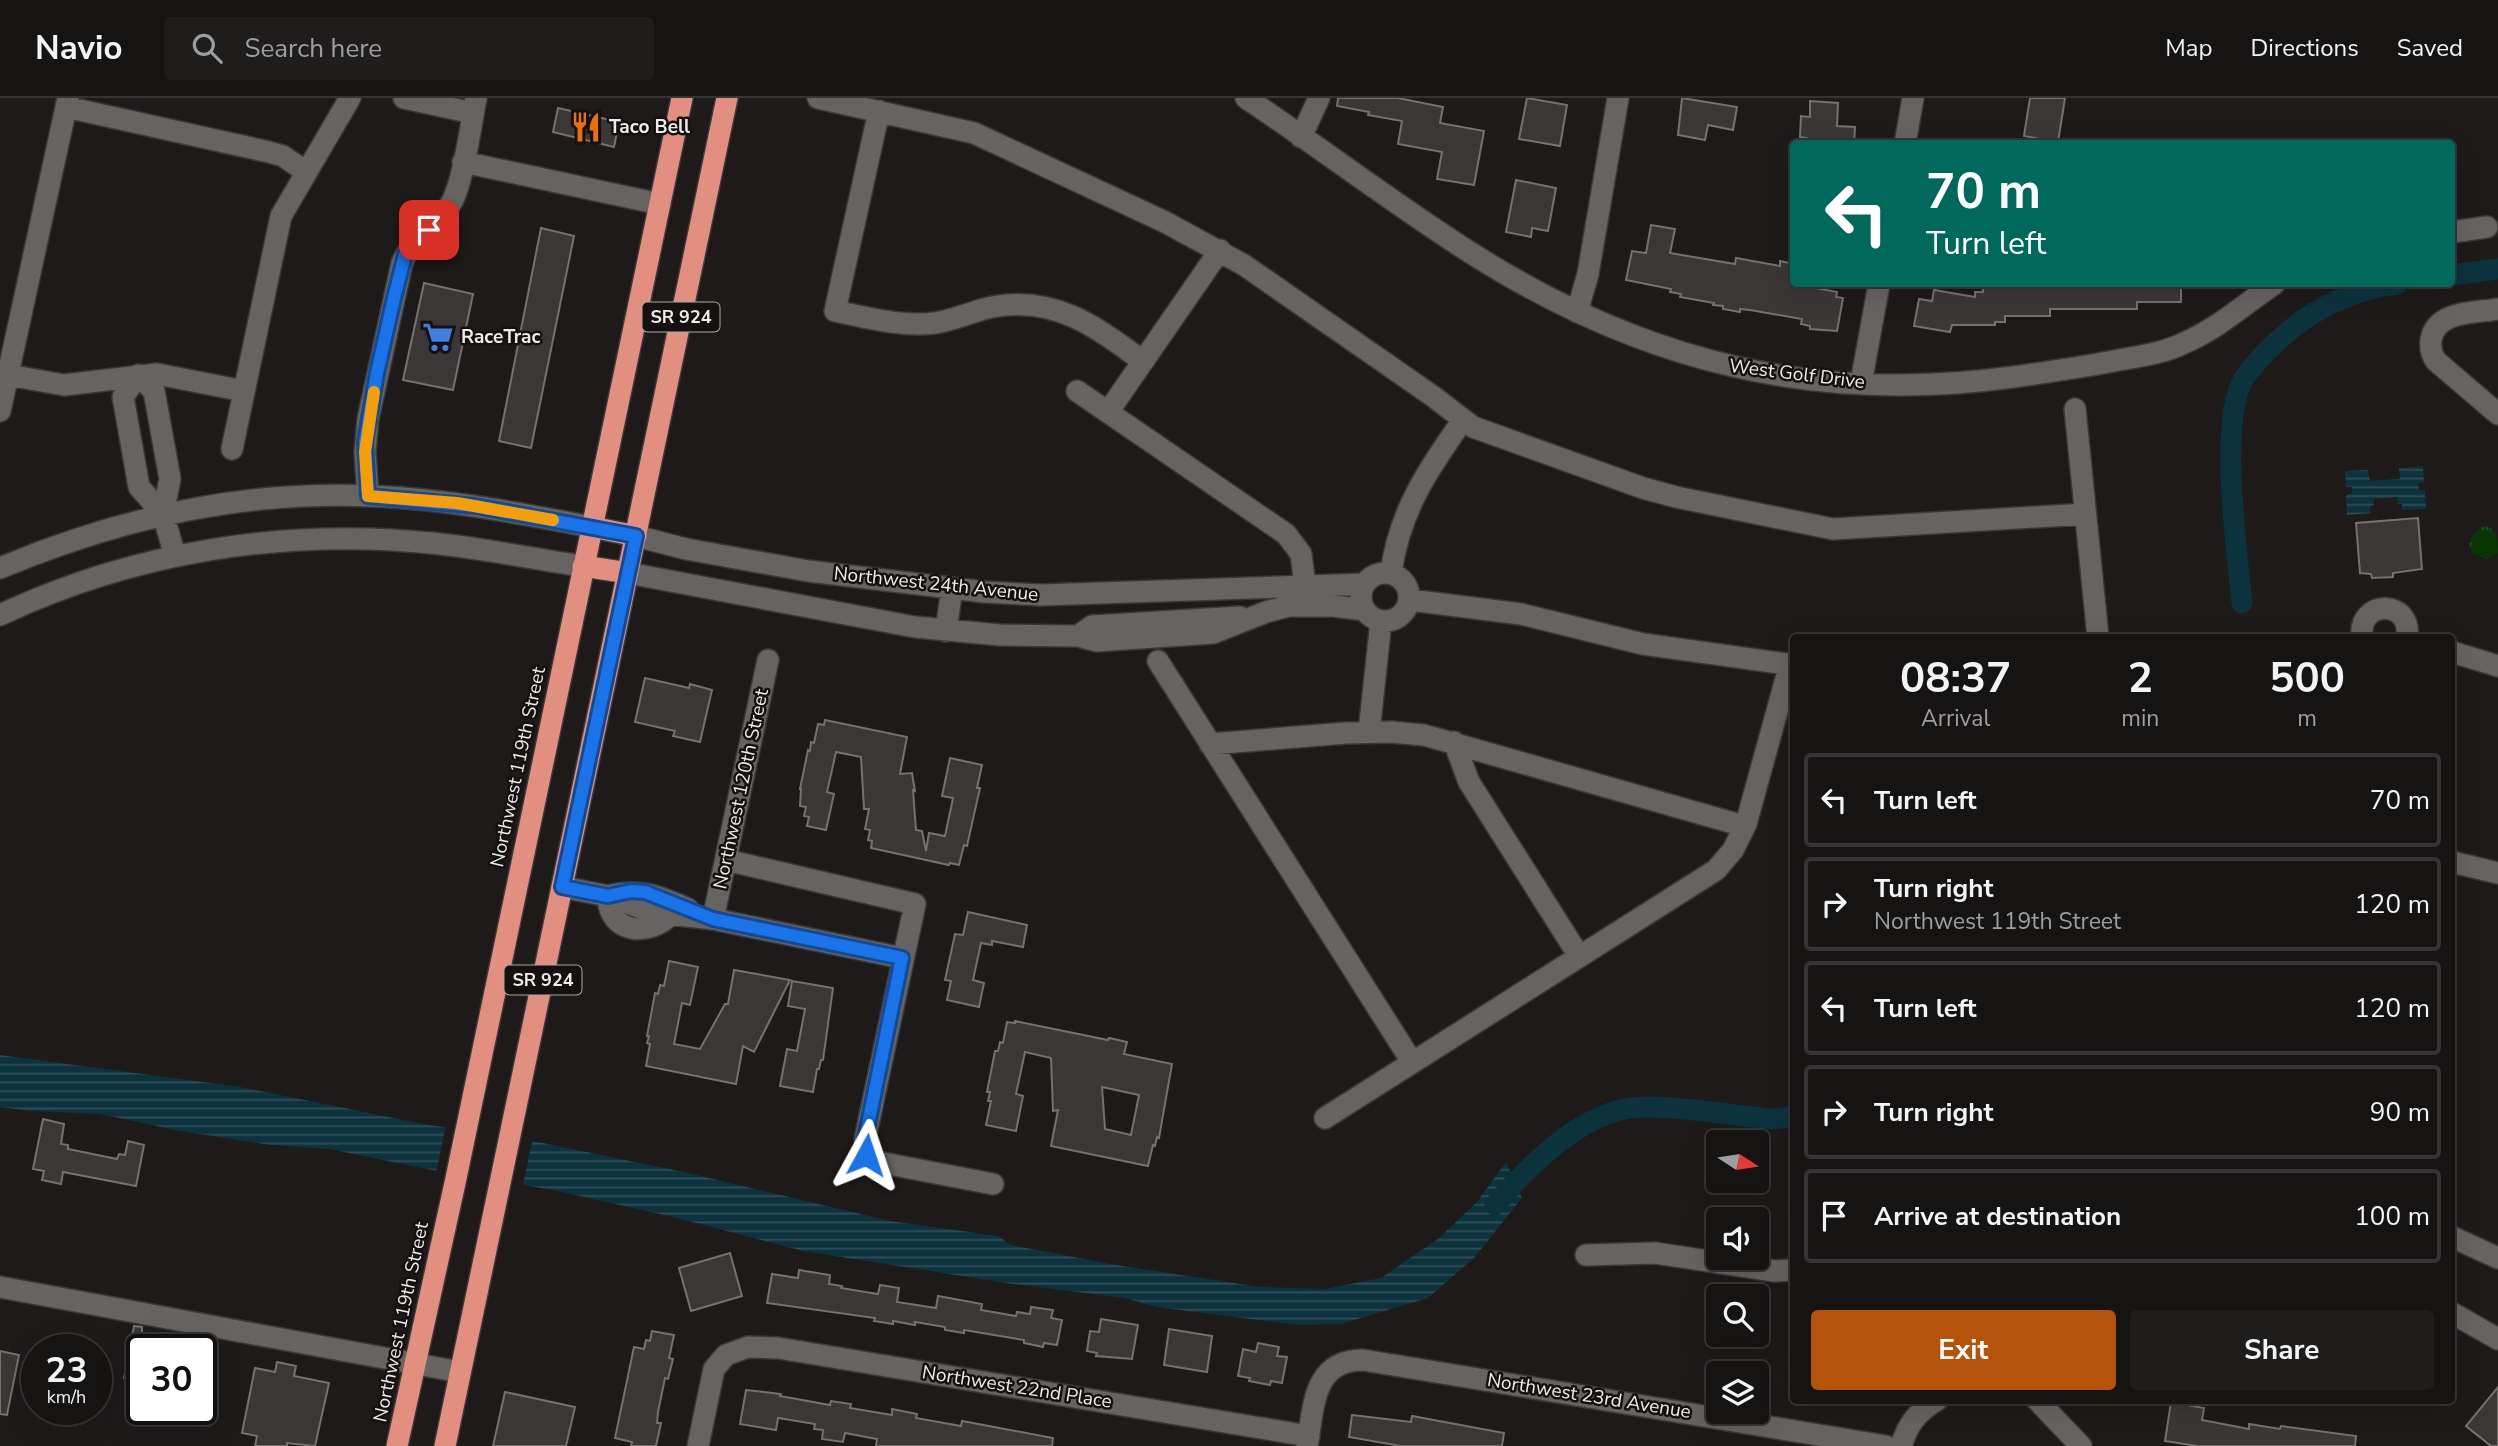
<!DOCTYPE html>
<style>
:root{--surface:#161413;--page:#1f1d1c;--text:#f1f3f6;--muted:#9e9ea0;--line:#353333;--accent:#b45309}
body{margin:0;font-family:"Nunito Sans",sans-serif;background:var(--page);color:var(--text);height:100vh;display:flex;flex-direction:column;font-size:26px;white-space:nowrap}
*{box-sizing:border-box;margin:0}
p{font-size:23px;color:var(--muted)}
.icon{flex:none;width:38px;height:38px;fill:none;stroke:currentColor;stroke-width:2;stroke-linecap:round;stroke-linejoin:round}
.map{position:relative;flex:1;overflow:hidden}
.side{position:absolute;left:1790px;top:536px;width:665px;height:770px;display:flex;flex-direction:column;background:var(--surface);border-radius:7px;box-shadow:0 7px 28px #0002,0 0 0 2px var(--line)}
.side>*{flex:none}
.top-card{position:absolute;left:1790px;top:42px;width:665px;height:147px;border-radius:7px;box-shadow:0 7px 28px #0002,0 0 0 2px var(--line);background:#00695c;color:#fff;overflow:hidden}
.needle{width:46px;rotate:102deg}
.controls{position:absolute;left:1706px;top:1032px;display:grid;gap:14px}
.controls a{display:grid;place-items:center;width:63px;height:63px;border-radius:7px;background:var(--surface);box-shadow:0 7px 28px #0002,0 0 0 2px var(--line);font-size:35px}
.speed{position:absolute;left:21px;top:1236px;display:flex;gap:14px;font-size:35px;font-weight:700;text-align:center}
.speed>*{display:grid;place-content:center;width:91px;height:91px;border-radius:50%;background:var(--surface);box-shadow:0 7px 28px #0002,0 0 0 2px var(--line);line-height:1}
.speed small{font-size:18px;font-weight:400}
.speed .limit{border:4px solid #111;border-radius:10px;background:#fff;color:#111}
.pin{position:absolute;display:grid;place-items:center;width:60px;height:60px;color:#fff;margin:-30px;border-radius:14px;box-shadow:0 4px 10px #0006}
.me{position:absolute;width:77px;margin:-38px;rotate:5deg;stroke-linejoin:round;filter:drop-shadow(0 0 5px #0008)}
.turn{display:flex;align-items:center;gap:24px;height:147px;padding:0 21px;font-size:32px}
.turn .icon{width:91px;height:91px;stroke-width:2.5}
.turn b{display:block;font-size:49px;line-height:60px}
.eta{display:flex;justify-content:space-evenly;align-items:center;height:119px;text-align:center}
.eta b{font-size:42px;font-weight:700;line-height:49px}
.cta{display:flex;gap:14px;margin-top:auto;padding:14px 21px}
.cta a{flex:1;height:80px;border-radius:7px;background:var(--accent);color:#fff;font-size:28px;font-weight:700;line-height:80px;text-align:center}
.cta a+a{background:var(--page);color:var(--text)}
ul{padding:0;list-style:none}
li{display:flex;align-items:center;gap:21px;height:94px;margin:0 14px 10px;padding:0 7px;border:4px solid var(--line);border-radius:7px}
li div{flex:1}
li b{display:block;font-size:26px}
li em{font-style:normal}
header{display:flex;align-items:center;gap:42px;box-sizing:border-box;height:98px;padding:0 35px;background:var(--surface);border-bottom:2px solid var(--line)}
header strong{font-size:33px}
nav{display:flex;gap:38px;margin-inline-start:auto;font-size:24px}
.search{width:490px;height:63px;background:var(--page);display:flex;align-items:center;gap:18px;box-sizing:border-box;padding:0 24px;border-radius:7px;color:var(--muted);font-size:26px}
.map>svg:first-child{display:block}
.grass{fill:url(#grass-tufts)}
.water{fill:url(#water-rules)}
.pier{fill:#1d1a19}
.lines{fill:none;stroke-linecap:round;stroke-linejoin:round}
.canal{stroke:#0c323d;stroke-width:21}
.building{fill:#3a3736;stroke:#74716f;stroke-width:2;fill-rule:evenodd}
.street-casing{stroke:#3a3838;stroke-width:24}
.highway-casing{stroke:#3a3838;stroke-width:24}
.street{stroke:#666361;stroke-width:21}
.highway{stroke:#e28f81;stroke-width:21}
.route-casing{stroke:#114b97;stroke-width:18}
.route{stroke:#1a73e8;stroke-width:12}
.slow{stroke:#f59e0b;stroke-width:12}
.labels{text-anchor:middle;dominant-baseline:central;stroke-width:5;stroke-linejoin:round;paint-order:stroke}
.shield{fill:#141110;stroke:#adaaa9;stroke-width:2}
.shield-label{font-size:18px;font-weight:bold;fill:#eeeceb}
.poi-label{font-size:19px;font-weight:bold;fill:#eeeceb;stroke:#141110;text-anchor:start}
.street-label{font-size:19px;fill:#eeeceb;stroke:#141110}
</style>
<header>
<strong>Navio</strong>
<div class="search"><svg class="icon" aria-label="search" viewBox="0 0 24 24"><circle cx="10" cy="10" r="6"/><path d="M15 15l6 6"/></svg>Search here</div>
<nav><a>Map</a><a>Directions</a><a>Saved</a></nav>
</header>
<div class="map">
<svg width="2498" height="1348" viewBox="0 0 2498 1348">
<defs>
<pattern id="grass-tufts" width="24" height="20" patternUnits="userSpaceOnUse" patternTransform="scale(1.75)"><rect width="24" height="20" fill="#073503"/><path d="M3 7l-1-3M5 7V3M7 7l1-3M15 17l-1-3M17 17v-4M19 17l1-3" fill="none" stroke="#2b5228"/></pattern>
<pattern id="water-rules" width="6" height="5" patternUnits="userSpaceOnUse" patternTransform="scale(1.75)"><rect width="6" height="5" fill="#0c323d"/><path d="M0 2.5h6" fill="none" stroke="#305059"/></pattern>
</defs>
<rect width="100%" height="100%" fill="#1d1a19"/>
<path class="grass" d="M 2485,428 C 2498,432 2498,443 2498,455 L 2487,461 L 2473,456 C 2466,445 2472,433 2485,428 Z"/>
<path class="water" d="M 2423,368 L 2424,384 L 2418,385 L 2419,392 L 2425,392 L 2426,411 L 2402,412 L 2402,406 L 2398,406 L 2397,399 L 2374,401 L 2374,407 L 2370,408 L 2371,415 L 2347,417 L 2346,397 L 2352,396 L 2352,389 L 2346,389 L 2345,373 L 2368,372 L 2370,383 L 2400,381 L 2399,370 Z
M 0,957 L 240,989 L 423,1026 L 538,1044 L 684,1074 L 890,1123 L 998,1138 L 1011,1147 L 1116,1167 L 1260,1189 L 1325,1191 L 1381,1180 L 1438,1141 L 1477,1104 L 1506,1064 L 1522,1100 L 1474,1160 L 1428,1200 L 1341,1226 L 1297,1227 L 1156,1209 L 1125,1200 L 1006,1185 L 803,1153 L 677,1120 L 553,1092 L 432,1072 L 329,1051 L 271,1047 L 180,1033 L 100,1016 L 30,1013 L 0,1009 Z"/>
<path class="pier" d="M 446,1026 L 533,1039 L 522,1091 L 436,1076 Z"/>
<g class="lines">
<path class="canal" d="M 2452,177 L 2498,171
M 2242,505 C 2237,454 2219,325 2243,282 C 2256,262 2272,247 2290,232 C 2320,207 2358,191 2397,186
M 1495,1107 C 1530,1066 1586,1009 1644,1009 C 1686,1008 1730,1018 1773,1021 L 1794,1019"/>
</g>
<path class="building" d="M 1338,0 L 1398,0 L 1443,9 L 1440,25 L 1484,33 L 1474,87 L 1437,81 L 1442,54 L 1398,46 L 1402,23 L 1368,17 L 1369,14 L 1337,8 Z
M 1527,0 L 1567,7 L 1560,48 L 1519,41 Z
M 1682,0 L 1737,9 L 1733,32 L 1708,27 L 1705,42 L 1678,37 Z
M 2030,0 L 2065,0 L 2058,44 L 2024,38 Z
M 1810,3 L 1838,5 L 1837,28 L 1855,29 L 1854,46 L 1807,46 L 1807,40 L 1800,39 L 1801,18 L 1810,19 Z
M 558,10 L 619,24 L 614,49 L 553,34 Z
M 1516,82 L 1556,90 L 1548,133 L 1532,130 L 1531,139 L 1506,134 Z
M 1651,127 L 1675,131 L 1670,155 L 1735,166 L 1736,160 L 1780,168 L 1780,163 L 1794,166 L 1794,186 L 1837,194 L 1836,199 L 1843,200 L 1837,233 L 1810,231 L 1810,228 L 1801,226 L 1802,221 L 1750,212 L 1740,211 L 1740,214 L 1723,211 L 1723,208 L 1713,207 L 1714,205 L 1680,199 L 1681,196 L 1670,194 L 1671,191 L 1626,182 L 1632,153 L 1646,155 Z
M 541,130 L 574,138 L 531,350 L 499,343 Z
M 424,185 L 473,196 L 453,292 L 403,282 Z
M 1983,186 L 2181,186 L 2181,204 L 2137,204 L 2137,211 L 2050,211 L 2050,218 L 2005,218 L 2005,224 L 1995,224 L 1995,227 L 1952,227 L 1950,234 L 1914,228 L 1919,201 L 1932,203 L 1934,192 L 1975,199 L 1975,194 L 1983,194 Z
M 2418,420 L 2422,471 L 2393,475 L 2393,479 L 2372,480 L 2371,476 L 2360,475 L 2356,425 Z
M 645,580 L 689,590 L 690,586 L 712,592 L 700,644 L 673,638 L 675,633 L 635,624 Z
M 825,622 L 907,639 L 900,676 L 912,675 L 915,693 L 913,692 L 916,732 L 922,733 L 926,753 L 929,735 L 945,738 L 953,700 L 942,698 L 950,660 L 982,667 L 977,690 L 980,690 L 967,748 L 964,747 L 959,767 L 950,765 L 949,767 L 871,750 L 872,743 L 868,742 L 870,732 L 865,731 L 869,711 L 864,711 L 861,659 L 836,654 L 827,694 L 834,696 L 826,732 L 807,728 L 809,719 L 804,718 L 806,709 L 800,708 L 801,691 L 800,691 L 808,652 L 810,653 L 811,644 L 814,645 L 818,626 L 824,627 Z
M 968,814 L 1027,827 L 1023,849 L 992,843 L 992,847 L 981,845 L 973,882 L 984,885 L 979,909 L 947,902 L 951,883 L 945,882 L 955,836 L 963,837 Z
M 669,863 L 698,869 L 690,907 L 682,905 L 674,946 L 700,951 L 725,906 L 728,906 L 734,872 L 790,882 L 754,954 L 743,948 L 736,986 L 646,968 L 650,946 L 647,945 L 649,938 L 647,938 L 655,895 L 658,896 L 660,887 L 664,888 Z
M 792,883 L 833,890 L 823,962 L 821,962 L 819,971 L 817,971 L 813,994 L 780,988 L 787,951 L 797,953 L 805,911 L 788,908 Z
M 1015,923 L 1108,942 L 1109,940 L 1127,944 L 1124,956 L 1172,966 L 1159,1040 L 1157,1039 L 1155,1048 L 1153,1047 L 1148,1068 L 1051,1048 L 1058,1012 L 1053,1013 L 1051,960 L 1025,954 L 1016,996 L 1023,998 L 1016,1033 L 986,1027 L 991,1003 L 988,1003 L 990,994 L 987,994 L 995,953 L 998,953 L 1000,944 L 1003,945 L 1007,924 L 1015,925 ZM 1102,989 L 1139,997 L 1131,1037 L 1105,1031 Z
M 43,1021 L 64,1026 L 61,1046 L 68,1047 L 68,1051 L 117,1061 L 119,1056 L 125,1057 L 128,1043 L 144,1047 L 136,1088 L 63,1074 L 61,1086 L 42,1082 L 44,1073 L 33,1071 Z
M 730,1155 L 742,1198 L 691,1213 L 679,1170 Z
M 799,1172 L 830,1177 L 829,1186 L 842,1188 L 841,1190 L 878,1196 L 880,1187 L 899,1190 L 897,1204 L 936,1210 L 938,1198 L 982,1206 L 981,1212 L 1016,1218 L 1017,1214 L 1030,1216 L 1031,1209 L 1053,1212 L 1051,1220 L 1062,1222 L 1057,1247 L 1044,1245 L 1043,1249 L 1024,1245 L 1024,1242 L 964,1232 L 964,1235 L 945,1232 L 945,1229 L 915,1224 L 915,1227 L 893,1223 L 893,1226 L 874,1223 L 875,1220 L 767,1205 L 772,1176 L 798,1180 Z
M 1101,1221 L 1138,1227 L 1132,1261 L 1096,1258 L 1097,1255 L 1087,1253 L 1090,1233 L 1099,1234 Z
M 134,1228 L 142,1229 L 142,1283 L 124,1280 Z
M 1169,1231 L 1212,1238 L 1207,1274 L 1164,1267 Z
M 652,1233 L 674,1237 L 669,1260 L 673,1261 L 668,1281 L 665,1280 L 658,1314 L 657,1325 L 661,1325 L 656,1348 L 631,1348 L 632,1344 L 615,1340 L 634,1249 L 644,1251 L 646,1242 L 650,1243 Z
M 1258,1245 L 1279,1249 L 1277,1258 L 1287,1259 L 1282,1285 L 1271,1283 L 1270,1287 L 1249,1283 L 1250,1280 L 1238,1278 L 1243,1251 L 1256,1254 Z
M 0,1253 L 19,1257 L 7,1317 L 0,1316 Z
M 277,1264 L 296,1268 L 294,1278 L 329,1285 L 315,1348 L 287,1345 L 287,1348 L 255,1348 L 257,1338 L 242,1335 L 255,1270 L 275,1274 Z
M 2498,1289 L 2498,1348 L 2491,1348 L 2466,1328 Z
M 746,1292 L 781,1296 L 780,1298 L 830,1307 L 831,1303 L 851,1306 L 850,1310 L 892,1317 L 892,1311 L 917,1316 L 916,1320 L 961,1328 L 962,1323 L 1053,1340 L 1052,1348 L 876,1348 L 877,1341 L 845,1335 L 843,1344 L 822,1341 L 823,1332 L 814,1331 L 815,1326 L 778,1320 L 776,1332 L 740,1326 Z
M 505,1294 L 575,1309 L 566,1348 L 493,1348 Z
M 2171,1304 L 2204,1310 L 2202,1322 L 2249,1331 L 2249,1326 L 2280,1331 L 2281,1328 L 2356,1338 L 2355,1348 L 2197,1348 L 2165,1343 Z
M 1352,1317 L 1411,1324 L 1412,1318 L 1504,1335 L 1502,1348 L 1401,1348 L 1349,1339 Z"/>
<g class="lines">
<g class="street-casing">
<path id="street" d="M 404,0 L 473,15
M 818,0 L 974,35 L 1165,124 L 1244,167 L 1434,299 L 1473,329 L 1643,390 L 1676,399 L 1833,431 L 2085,416
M 1246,0 C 1324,52 1399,110 1479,160 C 1646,264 1817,306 2013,279 C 2048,274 2084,269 2119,262 C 2141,258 2164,255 2184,245 C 2217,231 2245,206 2274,186
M 66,9 L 269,54 L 283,58 L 306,74
M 879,13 L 835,213 C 868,220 901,229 935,225 C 955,222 973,213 992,209 C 1052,197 1097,228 1142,263
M 1301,39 L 1319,0
M 1905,46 L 1913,0
M 463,64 L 660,106
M 2452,134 L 2487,129
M 2498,211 C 2475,215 2436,212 2431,242 C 2430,250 2431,256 2436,263 L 2498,316
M 1577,214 L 1588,176 L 1618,0
M 8,277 L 64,287 L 157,276 L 244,293
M 1861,285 L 1879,186
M 1077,293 L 1286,436 L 1301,456 L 1305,487
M 2075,311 L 2098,539
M 0,313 L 68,0
M 1108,314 L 1220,152
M 232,351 L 281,118 L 350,0
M 368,398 L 365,354 L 368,321 L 402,165 C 412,140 437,130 450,107 C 463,87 471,26 476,0
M 163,416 L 170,381 L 154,293 L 138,277 L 123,299 L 139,389 L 163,416 L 175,458
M 636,438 L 686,451 L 808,473 L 985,494 L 1041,497 L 1365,486
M 0,470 C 117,421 244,392 372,398 C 446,401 519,415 592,429
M 628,475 L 915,529 L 1000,537 L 1078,538 L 1096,543 L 1213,535 L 1266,514 L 1289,508 L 1333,508 L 1365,512
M 1391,475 C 1399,414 1428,371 1463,322
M1361 499a24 24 0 1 1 48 0a24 24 0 1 1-48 0Z
M 1410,502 L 1521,516 L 1643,546 L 1794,567
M 0,517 C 134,454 284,430 431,445 C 482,450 533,461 583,468
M 946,533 L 952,490
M 1078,538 L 1092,528 L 1240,519
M 2362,539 C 2358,501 2412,501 2407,539
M 2452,554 L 2498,568
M 1158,563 L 1412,964
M 1369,634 L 1381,523
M 1454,644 L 1469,684 L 1579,858
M 1210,646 L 1346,635 L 1391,634 L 1424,637 L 1744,728
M 726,762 L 915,806 L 865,1041 L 866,1057 L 878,1064 L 993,1086
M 2452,764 L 2498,775
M 562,789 L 608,798 L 652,814 L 713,821 L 902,860
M 612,797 C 644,791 660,799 688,811
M 608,798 C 608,836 650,840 672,815
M 713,821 L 768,562
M 1325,1020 L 1716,772 L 1733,752 L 1746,726 L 1790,566
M 2452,1139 L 2498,1160
M 1586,1157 L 1655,1155 L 1774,1173 L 1794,1172
M 0,1189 L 460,1274
M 2452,1215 L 2498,1241
M 2037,1302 L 2081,1348
M 698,1348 L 714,1271 L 726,1257 L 748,1249 L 778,1250 L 1309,1338
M 1307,1348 C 1314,1310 1312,1262 1363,1262 L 1886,1348
M 1901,1348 C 1908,1326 1917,1314 1937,1302"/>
</g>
<g class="highway-casing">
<path id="highway" d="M 592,429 L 636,438
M 583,468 L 628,475
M 397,1348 L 455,1085 L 682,0
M 445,1348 L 727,0"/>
</g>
<use href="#street" class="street"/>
<use href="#highway" class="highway"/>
</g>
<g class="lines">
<g class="route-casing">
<path id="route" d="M 429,132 L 414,143 L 405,157 L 394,200 L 377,275 L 365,344 L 368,398 L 475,408 L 636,438 L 562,789 L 608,798 L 631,793 L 645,794 L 713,821 L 902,860 L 865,1041 L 866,1057"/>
</g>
<use href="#route" class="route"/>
<path class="slow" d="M 374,294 L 365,354 L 368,398 L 457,405 L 553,422"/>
</g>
<defs>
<g id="restaurant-bare" transform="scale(2.415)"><path d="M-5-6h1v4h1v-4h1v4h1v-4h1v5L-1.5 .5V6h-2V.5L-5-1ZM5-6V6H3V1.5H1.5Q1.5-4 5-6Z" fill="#e8710a" stroke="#141110" stroke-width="2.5" paint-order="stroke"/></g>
<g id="supermarket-bare" transform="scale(2.415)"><path d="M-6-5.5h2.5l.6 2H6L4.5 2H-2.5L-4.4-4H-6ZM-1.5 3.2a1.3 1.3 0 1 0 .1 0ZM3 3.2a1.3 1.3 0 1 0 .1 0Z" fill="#3f7fe0" stroke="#141110" stroke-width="2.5" paint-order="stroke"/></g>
</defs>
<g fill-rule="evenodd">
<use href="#restaurant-bare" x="586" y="29"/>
<use href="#supermarket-bare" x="438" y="239"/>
</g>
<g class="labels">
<g class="shield">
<rect x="642.5" y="204.5" width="77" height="29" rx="5"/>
<rect x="504.5" y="867.5" width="77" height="29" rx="5"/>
</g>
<g class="shield-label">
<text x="681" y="219">SR 924</text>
<text x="543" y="882">SR 924</text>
</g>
<g class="poi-label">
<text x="609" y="29">Taco Bell</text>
<text x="461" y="239">RaceTrac</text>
</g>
<g class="street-label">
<text transform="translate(1797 276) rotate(7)">West Golf Drive</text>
<text transform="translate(936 486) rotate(6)">Northwest 24th Avenue</text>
<text transform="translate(518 669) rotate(-78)">Northwest 119th Street</text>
<text transform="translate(741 691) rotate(-78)">Northwest 120th Street</text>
<text transform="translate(401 1224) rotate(-78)">Northwest 119th Street</text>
<text transform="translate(1017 1289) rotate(9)">Northwest 22nd Place</text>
<text transform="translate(1589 1298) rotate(9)">Northwest 23rd Avenue</text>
</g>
</g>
</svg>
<div class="controls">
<a><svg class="needle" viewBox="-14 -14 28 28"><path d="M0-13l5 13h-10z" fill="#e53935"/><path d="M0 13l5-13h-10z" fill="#9e9ea0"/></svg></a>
<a><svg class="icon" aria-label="sound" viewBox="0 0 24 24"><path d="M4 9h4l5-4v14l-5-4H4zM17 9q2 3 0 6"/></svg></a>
<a><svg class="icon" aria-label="search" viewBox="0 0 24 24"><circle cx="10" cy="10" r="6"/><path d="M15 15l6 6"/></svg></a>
<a><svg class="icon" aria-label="layers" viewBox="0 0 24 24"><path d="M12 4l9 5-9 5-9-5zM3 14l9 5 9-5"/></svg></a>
</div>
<div class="speed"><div>23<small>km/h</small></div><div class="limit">30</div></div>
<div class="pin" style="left:429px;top:132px;background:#d93025"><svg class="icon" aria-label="arrive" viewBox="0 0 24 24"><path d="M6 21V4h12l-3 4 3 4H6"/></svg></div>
<svg class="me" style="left:866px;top:1057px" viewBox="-20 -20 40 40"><path d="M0-17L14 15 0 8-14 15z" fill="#1a73e8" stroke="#fff" stroke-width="4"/></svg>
<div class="top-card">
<div class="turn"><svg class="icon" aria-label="left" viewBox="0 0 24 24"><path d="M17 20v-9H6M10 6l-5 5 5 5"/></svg><div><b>70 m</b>Turn left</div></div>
</div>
<section class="side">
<div class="eta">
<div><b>08:37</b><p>Arrival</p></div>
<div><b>2</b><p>min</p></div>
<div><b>500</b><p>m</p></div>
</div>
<ul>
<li><svg class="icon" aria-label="left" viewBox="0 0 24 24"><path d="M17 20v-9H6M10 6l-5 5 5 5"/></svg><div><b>Turn left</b></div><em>70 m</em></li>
<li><svg class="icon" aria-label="right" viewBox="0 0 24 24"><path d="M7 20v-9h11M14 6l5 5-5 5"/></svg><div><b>Turn right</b><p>Northwest 119th Street</p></div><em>120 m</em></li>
<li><svg class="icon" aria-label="left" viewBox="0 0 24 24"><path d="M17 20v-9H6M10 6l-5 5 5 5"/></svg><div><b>Turn left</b></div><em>120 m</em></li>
<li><svg class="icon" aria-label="right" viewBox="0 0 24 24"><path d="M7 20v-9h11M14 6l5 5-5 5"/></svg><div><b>Turn right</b></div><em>90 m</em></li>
<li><svg class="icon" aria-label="arrive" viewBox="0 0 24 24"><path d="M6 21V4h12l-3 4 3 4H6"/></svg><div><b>Arrive at destination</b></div><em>100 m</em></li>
</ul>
<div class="cta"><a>Exit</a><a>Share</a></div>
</section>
</div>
